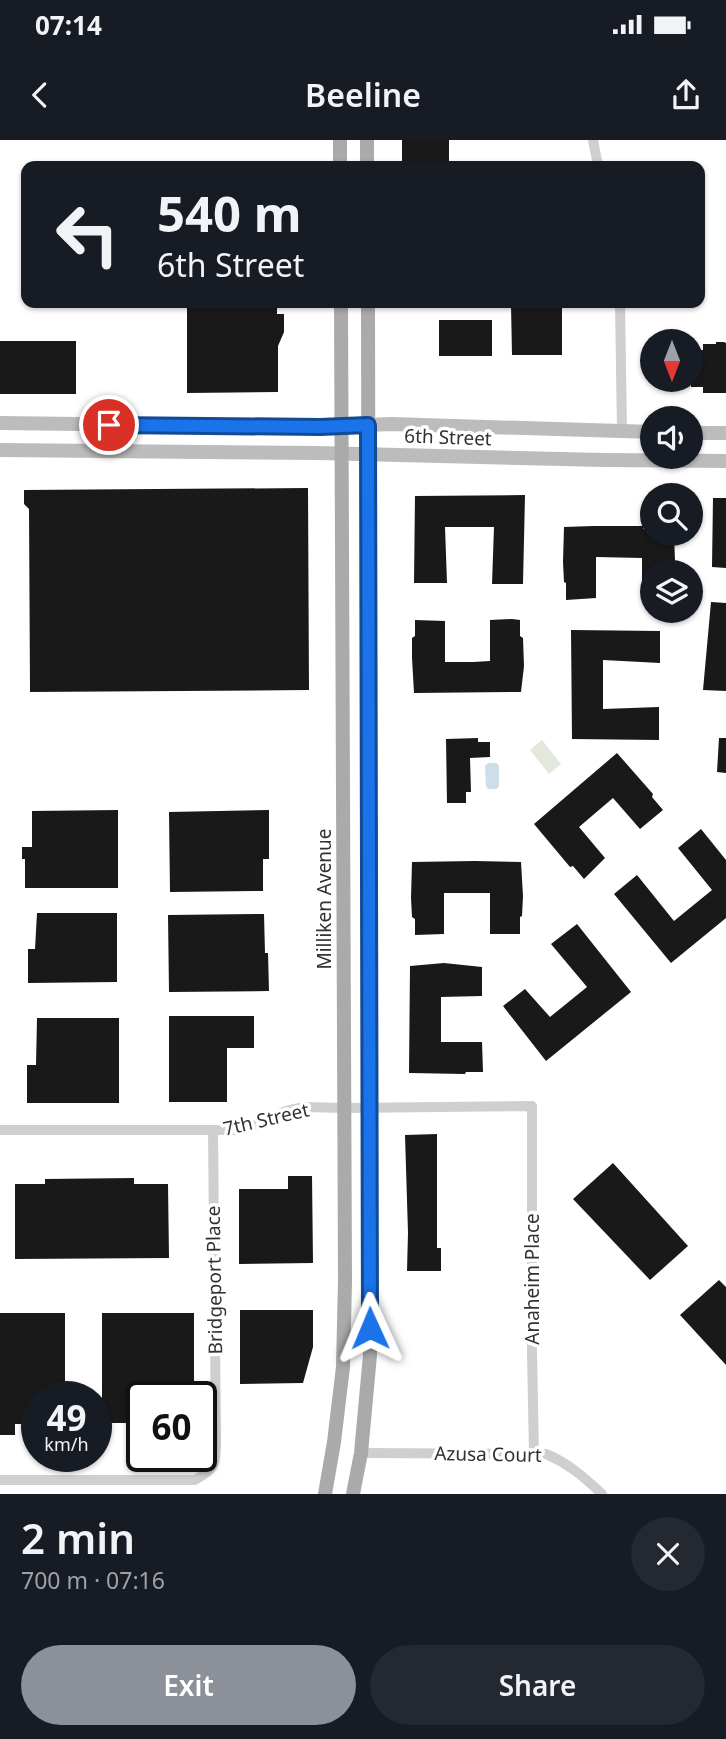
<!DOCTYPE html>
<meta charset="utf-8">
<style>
:root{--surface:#171b24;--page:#242831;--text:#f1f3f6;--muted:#9ea1a6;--accent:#8c9099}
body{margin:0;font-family:"Noto Sans",sans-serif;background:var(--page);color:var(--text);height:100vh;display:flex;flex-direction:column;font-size:26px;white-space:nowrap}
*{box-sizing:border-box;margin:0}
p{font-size:23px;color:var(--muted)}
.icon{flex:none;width:38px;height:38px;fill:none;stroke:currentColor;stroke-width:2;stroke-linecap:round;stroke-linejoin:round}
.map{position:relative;height:1354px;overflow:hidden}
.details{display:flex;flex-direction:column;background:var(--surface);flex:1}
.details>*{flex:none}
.banner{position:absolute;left:21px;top:21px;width:684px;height:147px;border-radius:14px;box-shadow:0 2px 5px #0004;background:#171b24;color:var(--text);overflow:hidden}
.needle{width:46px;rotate:180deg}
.controls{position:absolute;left:640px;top:189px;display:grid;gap:14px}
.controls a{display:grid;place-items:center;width:63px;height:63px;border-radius:50%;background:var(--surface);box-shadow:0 2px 5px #0004;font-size:35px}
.speed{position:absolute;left:21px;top:1241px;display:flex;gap:14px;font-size:35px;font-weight:700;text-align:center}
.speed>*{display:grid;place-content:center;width:91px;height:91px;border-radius:50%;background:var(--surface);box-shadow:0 2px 5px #0004;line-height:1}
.speed small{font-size:18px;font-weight:400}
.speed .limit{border:4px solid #111;border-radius:10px;background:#fff;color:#111}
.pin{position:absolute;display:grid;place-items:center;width:60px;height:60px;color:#fff;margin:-30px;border:4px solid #fff;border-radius:50%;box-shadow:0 2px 7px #0007}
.me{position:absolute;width:77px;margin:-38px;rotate:359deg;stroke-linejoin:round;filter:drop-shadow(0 0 5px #0008)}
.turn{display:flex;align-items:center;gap:24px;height:147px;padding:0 21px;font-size:32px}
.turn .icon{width:91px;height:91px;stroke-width:2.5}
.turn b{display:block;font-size:49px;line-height:60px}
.round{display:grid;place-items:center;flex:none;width:74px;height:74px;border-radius:37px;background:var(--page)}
.head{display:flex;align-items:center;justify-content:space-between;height:119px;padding:0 21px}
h1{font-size:42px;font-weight:600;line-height:52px}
.button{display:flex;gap:14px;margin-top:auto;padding:14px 21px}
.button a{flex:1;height:80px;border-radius:42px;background:var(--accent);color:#fff;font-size:28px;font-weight:600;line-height:80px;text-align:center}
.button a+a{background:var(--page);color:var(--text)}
.status{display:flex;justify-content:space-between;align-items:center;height:49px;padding:0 35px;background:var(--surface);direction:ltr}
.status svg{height:19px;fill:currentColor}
header{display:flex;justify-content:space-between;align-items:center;height:91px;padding:0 21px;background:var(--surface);font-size:32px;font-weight:600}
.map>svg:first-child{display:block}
.green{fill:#e2e8dc}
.water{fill:#cddee8}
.building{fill:#191919}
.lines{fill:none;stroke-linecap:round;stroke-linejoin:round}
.minor{stroke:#cfcfcf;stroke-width:10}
.secondary{stroke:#bcbcbc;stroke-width:14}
.primary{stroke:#aaa;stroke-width:14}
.route-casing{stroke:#114b97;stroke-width:18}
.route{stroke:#1a73e8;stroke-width:12}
.labels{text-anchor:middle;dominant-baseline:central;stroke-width:7;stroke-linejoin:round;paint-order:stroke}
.street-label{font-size:19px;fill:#323232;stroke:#fff}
</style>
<div class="status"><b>07:14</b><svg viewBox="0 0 49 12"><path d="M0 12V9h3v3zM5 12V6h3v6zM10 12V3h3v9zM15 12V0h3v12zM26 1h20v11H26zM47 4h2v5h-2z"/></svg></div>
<header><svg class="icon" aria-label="back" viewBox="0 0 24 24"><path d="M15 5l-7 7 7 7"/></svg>Beeline<svg class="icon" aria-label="share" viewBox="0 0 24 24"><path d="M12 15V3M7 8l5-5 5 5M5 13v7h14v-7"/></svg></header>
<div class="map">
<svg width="726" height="1354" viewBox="0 0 726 1354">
<rect width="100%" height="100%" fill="#fff"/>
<path class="green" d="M 542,600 L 561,624 L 549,634 L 530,610 Z"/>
<path class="water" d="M 488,623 L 497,623 L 499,626 L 499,646 L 497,649 L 488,649 L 486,646 L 485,626 Z"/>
<path class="building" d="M 402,0 L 449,0 L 449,21 L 436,21 L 436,26 L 402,26 Z
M 187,163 L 277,163 L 277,174 L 284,174 L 284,192 L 278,206 L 278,252 L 187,253 Z
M 511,165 L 562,165 L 562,215 L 512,215 Z
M 439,180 L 492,180 L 492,216 L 439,216 Z
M 0,201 L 76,201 L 76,254 L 0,254 Z
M 716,202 L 724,202 L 726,203 L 726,253 L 703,253 L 703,247 L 691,247 L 691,210 L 703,210 L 703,204 L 716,204 Z
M 308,348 L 309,550 L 30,552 L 29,369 L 24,364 L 24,350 Z
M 525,355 L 523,444 L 492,444 L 494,387 L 445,387 L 447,443 L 414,443 L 415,356 Z
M 713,358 L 726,358 L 726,428 L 712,427 Z
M 593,386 L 643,386 L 643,389 L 653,389 L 653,394 L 674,394 L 675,421 L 673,421 L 673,432 L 653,432 L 653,459 L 642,459 L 642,418 L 596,417 L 596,458 L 566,460 L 566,443 L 564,442 L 563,422 L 564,387 Z
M 711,462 L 726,463 L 726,551 L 703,550 Z
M 512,479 L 520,480 L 520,496 L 523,498 L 524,526 L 521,552 L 414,553 L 412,518 L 412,498 L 415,496 L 415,480 L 445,481 L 445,522 L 473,522 L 490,521 L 490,480 Z
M 571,490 L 660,491 L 660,523 L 603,520 L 603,569 L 659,567 L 659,600 L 572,599 Z
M 478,598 L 478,602 L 490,602 L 490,617 L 470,618 L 471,652 L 466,652 L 466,663 L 447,663 L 446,599 Z
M 719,598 L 726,598 L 726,633 L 717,632 Z
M 617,613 L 653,654 L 652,657 L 663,670 L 640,689 L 613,658 L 579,687 L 605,718 L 584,739 L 573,726 L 570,727 L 534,684 Z
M 118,670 L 118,748 L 25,748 L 25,719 L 22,719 L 22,707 L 32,707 L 32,671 Z
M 269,670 L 269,719 L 263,719 L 263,751 L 170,752 L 169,672 Z
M 701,689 L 726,720 L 726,778 L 671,823 L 614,754 L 637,735 L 674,781 L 712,750 L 678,708 Z
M 475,721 L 521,722 L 523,756 L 522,776 L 520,777 L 520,794 L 490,794 L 490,753 L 444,753 L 444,794 L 415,795 L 415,779 L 412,777 L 411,758 L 412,722 Z
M 37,773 L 117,773 L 117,842 L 28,843 L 28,809 L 35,809 Z
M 264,774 L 265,813 L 268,813 L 269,851 L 169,852 L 168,775 Z
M 577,784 L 631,852 L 546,921 L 503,866 L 525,849 L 550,877 L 587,847 L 551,804 Z
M 444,823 L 482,827 L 482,856 L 441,857 L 441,902 L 482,902 L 483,932 L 466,932 L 465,934 L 409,933 L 410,826 Z
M 169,876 L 254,876 L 254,908 L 227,908 L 227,962 L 169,962 Z
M 37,878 L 119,878 L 119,963 L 27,963 L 27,925 L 36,925 Z
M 437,994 L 437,1108 L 441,1108 L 441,1131 L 407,1131 L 408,1093 L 405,995 Z
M 613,1023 L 688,1106 L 650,1140 L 573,1059 Z
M 288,1036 L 312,1036 L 313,1123 L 239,1124 L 239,1049 L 288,1049 Z
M 134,1038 L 134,1044 L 168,1044 L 169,1118 L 15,1119 L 15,1044 L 45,1044 L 45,1039 Z
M 719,1140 L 726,1147 L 726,1225 L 680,1175 Z
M 240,1170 L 313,1170 L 313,1207 L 303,1243 L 240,1244 Z
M 0,1173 L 65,1173 L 65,1256 L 37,1256 L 37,1284 L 15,1284 L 15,1295 L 0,1295 Z
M 102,1173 L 194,1173 L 194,1256 L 142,1256 L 142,1283 L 102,1283 Z"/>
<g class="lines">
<path class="minor" d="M 593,0 L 598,26
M 620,163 L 622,291
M 0,990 L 234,990 L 253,986 L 286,971 L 304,967 L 345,968 L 532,966 L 532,1213 L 534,1313
M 361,1313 L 546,1314 C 568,1323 585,1338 602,1354
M 0,1340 L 195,1340 C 216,1328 215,1325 216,1302 L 213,990"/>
<path class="secondary" d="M 0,283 L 320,287 L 391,284 L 653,292
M 691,293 L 726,293
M 0,310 L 318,313 L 604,320 L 726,321"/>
<path class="primary" d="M 340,0 L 340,26
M 367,0 L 367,26
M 325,1354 L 334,1302 L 343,1227 L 345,1141 L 341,163
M 353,1354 L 361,1313 L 370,1215 L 368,163"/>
</g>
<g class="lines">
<g class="route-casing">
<path id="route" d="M 109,285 L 320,287 L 368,285 L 370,1188"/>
</g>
<use href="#route" class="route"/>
</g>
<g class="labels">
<g class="street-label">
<text transform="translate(448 297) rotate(2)">6th Street</text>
<text transform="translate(324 759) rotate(-90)">Milliken Avenue</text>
<text transform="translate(266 979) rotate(-13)">7th Street</text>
<text transform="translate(532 1139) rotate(-90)">Anaheim Place</text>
<text transform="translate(214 1140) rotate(-91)">Bridgeport Place</text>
<text transform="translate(488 1314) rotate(1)">Azusa Court</text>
</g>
</g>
</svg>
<div class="controls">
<a><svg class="needle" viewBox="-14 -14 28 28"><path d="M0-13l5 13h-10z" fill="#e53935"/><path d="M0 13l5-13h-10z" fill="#9ea1a6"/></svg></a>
<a><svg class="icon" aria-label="sound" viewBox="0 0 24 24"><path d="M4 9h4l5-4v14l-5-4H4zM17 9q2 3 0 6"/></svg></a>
<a><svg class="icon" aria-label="search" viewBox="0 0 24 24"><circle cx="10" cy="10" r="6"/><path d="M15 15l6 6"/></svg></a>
<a><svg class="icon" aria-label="layers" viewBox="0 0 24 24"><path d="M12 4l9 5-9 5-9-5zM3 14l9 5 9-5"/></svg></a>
</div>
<div class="speed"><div>49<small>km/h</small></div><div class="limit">60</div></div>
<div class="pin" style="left:109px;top:285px;background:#d93025"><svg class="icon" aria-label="arrive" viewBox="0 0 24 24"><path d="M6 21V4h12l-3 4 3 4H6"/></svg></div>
<svg class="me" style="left:370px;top:1188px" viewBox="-20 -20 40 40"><path d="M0-17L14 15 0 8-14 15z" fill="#1a73e8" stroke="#fff" stroke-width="4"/></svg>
<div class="banner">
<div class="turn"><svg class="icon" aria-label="left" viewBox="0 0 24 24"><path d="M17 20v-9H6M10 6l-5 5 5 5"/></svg><div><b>540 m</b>6th Street</div></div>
</div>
</div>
<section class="details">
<div class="head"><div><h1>2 min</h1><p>700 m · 07:16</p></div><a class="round"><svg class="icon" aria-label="close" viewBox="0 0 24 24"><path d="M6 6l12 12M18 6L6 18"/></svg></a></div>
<div class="button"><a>Exit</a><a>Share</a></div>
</section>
